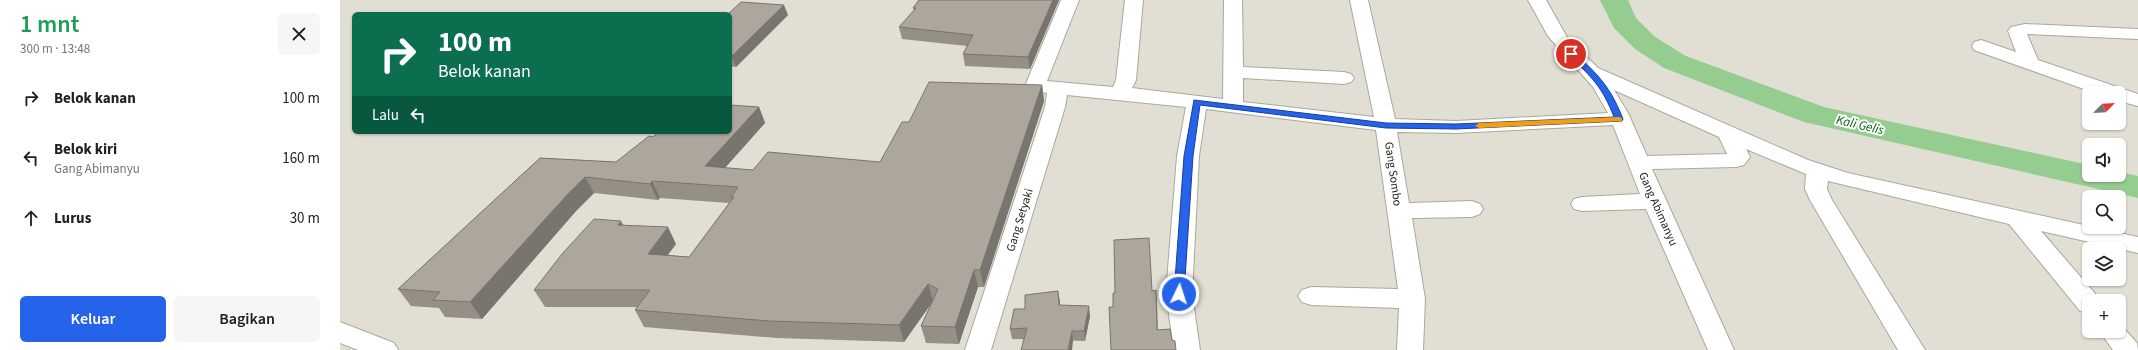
<!DOCTYPE html>
<html lang="id">
<meta charset="utf-8">
<style>
:root{--surface:#fff;--page:#f6f6f6;--text:#202124;--muted:#757577;--accent:#2563eb}
body{margin:0;font-family:"Source Sans 3",sans-serif;background:var(--page);color:var(--text);height:100vh;display:flex;flex-direction:column;font-size:15px;white-space:nowrap}
*{box-sizing:border-box;margin:0}
p{font-size:13px;color:var(--muted)}
.icon{flex:none;width:22px;height:22px;fill:none;stroke:currentColor;stroke-width:2;stroke-linecap:round;stroke-linejoin:round}
.map{position:relative;flex:1;overflow:hidden}
.sheet{display:flex;flex-direction:column;background:var(--surface);width:340px}
.sheet>*{flex:none}
.hud{position:absolute;left:12px;top:12px;width:380px;height:122px;border-radius:6px;box-shadow:0 1px 3px #0004;background:#0b6e4f;color:#fff;overflow:hidden}
.needle{width:26px;rotate:66deg}
.fabs{position:absolute;left:1742px;top:86px;display:grid;gap:8px}
.fabs a{display:grid;place-items:center;width:44px;height:44px;border-radius:6px;background:var(--surface);box-shadow:0 1px 3px #0004;font-size:20px}
.pin{position:absolute;display:grid;place-items:center;width:34px;height:34px;color:#fff;margin:-17px;border:2px solid #fff;border-radius:50%;box-shadow:0 1px 4px #0007}
.me{position:absolute;width:44px;margin:-22px;rotate:4deg;stroke-linejoin:round;filter:drop-shadow(0 0 3px #0008)}
.turn{display:flex;align-items:center;gap:14px;height:84px;padding:0 20px;font-size:18px}
.turn .icon{width:52px;height:52px;stroke-width:2.5}
.turn b{display:block;font-size:28px;line-height:34px}
.then{display:flex;align-items:center;height:38px;padding:0 20px;background:#0003;gap:8px;font-size:15px}
.round{display:grid;place-items:center;flex:none;width:42px;height:42px;border-radius:6px;background:var(--page)}
.overview{display:flex;align-items:center;justify-content:space-between;height:68px;padding:0 20px}
h1{font-size:24px;font-weight:600;line-height:30px;color:#1e9e55}
.cta{display:flex;gap:8px;margin-top:auto;padding:8px 20px}
.cta a{flex:1;height:46px;border-radius:6px;background:var(--accent);color:#fff;font-size:16px;font-weight:600;line-height:46px;text-align:center}
.cta a+a{background:var(--page);color:var(--text)}
ul{padding:0;list-style:none}
li{display:flex;align-items:center;gap:12px;height:60px;padding:0 20px}
li div{flex:1}
li b{display:block;font-size:15px}
li em{font-style:normal}
main{display:flex;flex:1;min-height:0}
.map>svg:first-child{display:block}
.lines{fill:none;stroke-linecap:round;stroke-linejoin:round}
.river{fill:#95cd91;fill-rule:evenodd}
.minor-casing{stroke:#aaa89c;stroke-width:2}
.major-casing{stroke:#aaa89c;stroke-width:2}
.minor{fill:#fff;fill-rule:evenodd}
.major{fill:#fff;fill-rule:evenodd}
.wall{fill:#958f86}
.shaded-wall{fill:#79746d}
.building{fill:#ada69c;stroke:#79746d}
.route{fill:#2563eb;stroke:#184099}
.slow{fill:#f59e0b}
.labels{text-anchor:middle;dominant-baseline:central;stroke-width:4;stroke-linejoin:round;paint-order:stroke}
.street-label{font-size:12px;fill:#22211d;stroke:#fff}
.water-label{font-size:13px;font-style:italic;fill:#095b0b;stroke:#fff}
</style>
<main>
<section class="sheet">
<div class="overview"><div><h1>1 mnt</h1><p>300 m · 13:48</p></div><a class="round"><svg class="icon" aria-label="close" viewBox="0 0 24 24"><path d="M6 6l12 12M18 6L6 18"/></svg></a></div>
<ul>
<li><svg class="icon" aria-label="right" viewBox="0 0 24 24"><path d="M7 20v-9h11M14 6l5 5-5 5"/></svg><div><b>Belok kanan</b></div><em>100 m</em></li>
<li><svg class="icon" aria-label="left" viewBox="0 0 24 24"><path d="M17 20v-9H6M10 6l-5 5 5 5"/></svg><div><b>Belok kiri</b><p>Gang Abimanyu</p></div><em>160 m</em></li>
<li><svg class="icon" aria-label="ahead" viewBox="0 0 24 24"><path d="M12 20V5M6 11l6-6 6 6"/></svg><div><b>Lurus</b></div><em>30 m</em></li>
</ul>
<div class="cta"><a>Keluar</a><a>Bagikan</a></div>
</section>
<div class="map">
<svg width="1798" height="350" viewBox="0 0 1798 350">
<rect width="100%" height="100%" fill="#e1dfd3"/>
<g class="lines">
<path class="river" d="M 1260,0 L 1288,0 L 1296,18 L 1315,37 L 1346,56 L 1484,107 L 1749,165 L 1749,175 L 1779,175 L 1779,172 L 1798,176 L 1798,198 L 1464,122 L 1324,68 L 1295,49 L 1274,28 Z"/>
<g class="minor-casing">
<path id="minor" d="M 721,0 L 739,0 L 707,81 L 773,87 L 776,80 L 785,0 L 803,0 L 796,80 L 792,88 L 883,99 L 884,0 L 902,0 L 903,67 L 1004,72 L 1011,74 L 1014,78 L 1011,82 L 1004,84 L 903,78 L 903,102 L 1034,117 L 1010,0 L 1028,0 L 1055,119 L 1116,121 L 1268,113 L 1253,87 L 1208,36 L 1188,0 L 1206,0 L 1228,39 L 1258,68 L 1468,160 L 1508,173 L 1798,237 L 1798,253 L 1701,231 L 1758,297 L 1760,301 L 1749,301 L 1749,313 L 1740,311 L 1669,224 L 1488,181 L 1487,189 L 1492,200 L 1585,350 L 1558,350 L 1470,200 L 1465,189 L 1466,174 L 1406,149 L 1410,157 L 1404,165 L 1396,167 L 1312,169 L 1394,350 L 1368,350 L 1306,209 L 1242,211 L 1234,209 L 1231,204 L 1234,199 L 1242,197 L 1300,194 L 1273,125 L 1116,133 L 1057,132 L 1069,203 L 1132,201 L 1140,204 L 1143,209 L 1140,214 L 1132,217 L 1072,218 L 1085,299 L 1083,350 L 1057,350 L 1059,308 L 971,305 L 962,302 L 958,296 L 962,290 L 971,287 L 1058,289 L 1036,130 L 866,109 L 859,156 L 852,294 L 860,350 L 834,350 L 826,294 L 837,156 L 846,107 L 727,95 L 725,107 L 651,350 L 625,350 L 705,107 L 707,93 L 688,90 L 685,86 ZM 1274,90 L 1379,137 L 1387,154 L 1307,156 L 1288,113 Z
M 1685,24 L 1798,29 L 1798,39 L 1687,34 L 1698,60 L 1798,94 L 1798,106 L 1779,101 L 1779,93 L 1755,93 L 1634,50 L 1632,46 L 1634,42 L 1641,40 L 1676,52 L 1668,31 L 1671,27 Z
M 1779,323 L 1797,343 L 1798,350 L 1773,350 L 1759,331 L 1779,331 Z"/>
</g>
<g class="major-casing">
<path id="major" d="M 0,322 L 54,343 L 58,350 L 18,350 L 0,343 Z"/>
</g>
<use href="#minor" class="minor"/>
<use href="#major" class="major"/>
</g>
<path class="wall" d="M 579,0 L 719,0 L 690,69 L 625,66 L 623,54 L 627,46 L 562,39 L 559,27 L 574,11 L 573,8 Z
M 390,14 L 448,15 L 396,67 L 390,66 Z
M 702,85 L 704,101 L 644,287 L 638,287 L 619,344 L 586,343 L 581,326 L 591,304 L 564,342 L 437,338 L 304,327 L 295,310 L 297,307 L 205,307 L 194,290 L 283,225 L 336,244 L 328,255 L 349,257 L 389,203 L 320,198 L 318,200 L 254,193 L 236,211 L 142,319 L 105,317 L 99,308 L 71,306 L 58,289 L 200,158 L 276,162 L 313,137 L 419,107 L 425,123 L 385,168 L 413,170 L 540,162 L 569,122 Z
M 720,302 L 720,305 L 750,316 L 745,341 L 672,339 L 670,329 Z"/>
<path class="shaded-wall" d="M 713,0 L 719,0 L 690,69 L 688,57 Z
M 444,5 L 448,15 L 396,67 L 392,56 Z
M 702,85 L 704,101 L 644,287 L 640,270 Z
M 419,107 L 425,123 L 372,182 L 365,166 Z
M 245,177 L 254,193 L 236,211 L 142,319 L 130,302 L 227,195 Z
M 312,181 L 320,198 L 318,200 L 310,184 Z
M 281,221 L 290,238 L 278,225 Z
M 328,227 L 336,244 L 316,270 L 308,254 Z
M 634,270 L 638,287 L 619,344 L 615,327 Z
M 588,284 L 593,301 L 564,342 L 559,325 Z
M 816,290 L 817,301 L 818,340 L 817,330 Z
M 718,291 L 720,302 L 720,315 L 719,305 Z
M 749,306 L 750,316 L 745,341 L 744,331 Z
M 732,331 L 733,341 L 732,350 L 728,350 Z"/>
<path class="building" d="M 579,0 L 713,0 L 688,57 L 623,54 L 633,35 L 559,27 L 576,8 L 573,8 Z
M 401,2 L 444,5 L 392,56 L 390,56 L 390,14 L 388,14 Z
M 589,82 L 702,85 L 640,270 L 634,270 L 615,327 L 581,326 L 598,289 L 588,284 L 559,325 L 429,321 L 295,310 L 310,290 L 194,290 L 222,254 L 254,219 L 281,221 L 278,225 L 328,227 L 308,254 L 349,257 L 394,197 L 391,197 L 398,187 L 312,181 L 310,184 L 245,177 L 227,195 L 130,302 L 93,300 L 100,292 L 58,289 L 200,158 L 276,162 L 309,136 L 313,137 L 318,132 L 390,132 L 390,105 L 419,107 L 365,166 L 413,170 L 428,152 L 540,162 L 562,122 L 569,122 Z
M 809,238 L 812,291 L 816,290 L 817,330 L 830,329 L 832,340 L 835,341 L 836,350 L 771,350 L 769,307 L 773,307 L 773,293 L 775,293 L 774,240 Z
M 718,291 L 719,305 L 749,306 L 744,331 L 732,331 L 728,350 L 681,350 L 687,328 L 670,329 L 674,309 L 685,309 L 685,295 Z"/>
<path class="route" d="M 1229,52 L 1234,52 C 1259,76 1270,86 1283,119 L 1282,121 L 1116,129 L 1046,128 L 860,105 L 853,156 L 844,294 L 842,296 L 835,296 L 834,294 L 844,156 L 854,100 L 1046,123 L 1116,124 L 1274,117 C 1262,86 1252,78 1229,55 Z"/>
<path class="slow" d="M 1279,117 L 1282,118 L 1282,121 L 1139,128 L 1135,126 L 1139,123 Z"/>
<g class="labels">
<g class="street-label">
<text transform="translate(1053 174) rotate(82)">Gang Sombo</text>
<text transform="translate(1318 209) rotate(66)">Gang Abimanyu</text>
<text transform="translate(680 220) rotate(-73)">Gang Setyaki</text>
</g>
<g class="water-label">
<text transform="translate(1520 125) rotate(13)">Kali Gelis</text>
</g>
</g>
</svg>
<div class="fabs">
<a><svg class="needle" viewBox="-14 -14 28 28"><path d="M0-13l5 13h-10z" fill="#e53935"/><path d="M0 13l5-13h-10z" fill="#757577"/></svg></a>
<a><svg class="icon" aria-label="sound" viewBox="0 0 24 24"><path d="M4 9h4l5-4v14l-5-4H4zM17 9q2 3 0 6"/></svg></a>
<a><svg class="icon" aria-label="search" viewBox="0 0 24 24"><circle cx="10" cy="10" r="6"/><path d="M15 15l6 6"/></svg></a>
<a><svg class="icon" aria-label="layers" viewBox="0 0 24 24"><path d="M12 4l9 5-9 5-9-5zM3 14l9 5 9-5"/></svg></a>
<a>+</a>
</div>
<div class="pin" style="left:1231px;top:54px;background:#d93025"><svg class="icon" aria-label="arrive" viewBox="0 0 24 24"><path d="M6 21V4h12l-3 4 3 4H6"/></svg></div>
<svg class="me" style="left:839px;top:294px" viewBox="-20 -20 40 40"><circle r="17" fill="#2563eb" stroke="#fff" stroke-width="3"/><path d="M0-11L8 9 0 5-8 9z" fill="#fff"/></svg>
<div class="hud">
<div class="turn"><svg class="icon" aria-label="right" viewBox="0 0 24 24"><path d="M7 20v-9h11M14 6l5 5-5 5"/></svg><div><b>100 m</b>Belok kanan</div></div>
<div class="then">Lalu<svg class="icon" aria-label="left" viewBox="0 0 24 24"><path d="M17 20v-9H6M10 6l-5 5 5 5"/></svg></div>
</div>
</div>
</main>
